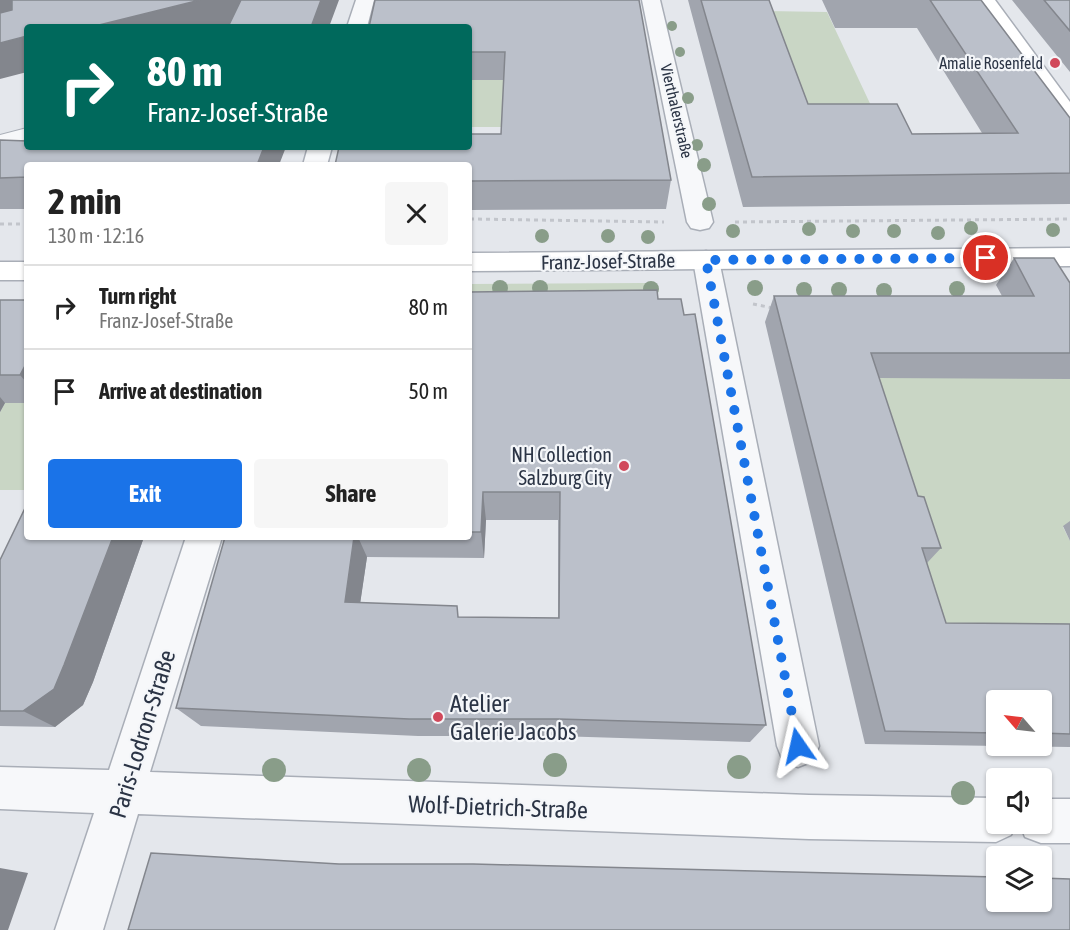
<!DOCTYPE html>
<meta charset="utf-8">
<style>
:root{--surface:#fff;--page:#f6f6f6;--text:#222;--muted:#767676;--line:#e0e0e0;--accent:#1a73e8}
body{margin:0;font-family:"Asap Condensed",sans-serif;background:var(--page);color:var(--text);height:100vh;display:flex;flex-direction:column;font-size:22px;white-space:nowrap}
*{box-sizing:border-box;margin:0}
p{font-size:20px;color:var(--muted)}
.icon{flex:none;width:33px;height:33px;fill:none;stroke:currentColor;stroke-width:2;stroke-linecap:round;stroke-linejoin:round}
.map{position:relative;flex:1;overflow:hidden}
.panel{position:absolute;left:24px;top:162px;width:448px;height:378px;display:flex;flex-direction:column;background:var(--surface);border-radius:6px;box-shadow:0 2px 4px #0004}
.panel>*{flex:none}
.banner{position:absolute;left:24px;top:24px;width:448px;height:126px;border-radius:6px;box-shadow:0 2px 4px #0004;background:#00695c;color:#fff;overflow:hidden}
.needle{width:39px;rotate:298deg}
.buttons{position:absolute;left:986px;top:690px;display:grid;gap:12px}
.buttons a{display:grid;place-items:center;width:66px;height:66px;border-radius:6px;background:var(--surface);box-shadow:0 2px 4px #0004;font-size:30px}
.pin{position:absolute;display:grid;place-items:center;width:51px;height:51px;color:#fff;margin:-26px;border:3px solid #fff;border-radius:50%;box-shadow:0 2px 6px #0007}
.me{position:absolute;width:66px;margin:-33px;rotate:349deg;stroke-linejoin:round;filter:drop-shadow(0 0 4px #0008)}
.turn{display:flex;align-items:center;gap:21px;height:126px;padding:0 24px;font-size:27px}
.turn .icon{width:78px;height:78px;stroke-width:2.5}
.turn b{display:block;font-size:42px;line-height:51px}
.round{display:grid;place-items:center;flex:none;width:63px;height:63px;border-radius:6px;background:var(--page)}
.head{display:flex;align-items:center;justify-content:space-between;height:102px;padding:0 24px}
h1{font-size:36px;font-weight:700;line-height:45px}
.primary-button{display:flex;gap:12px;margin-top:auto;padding:12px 24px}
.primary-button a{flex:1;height:69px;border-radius:6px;background:var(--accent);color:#fff;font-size:24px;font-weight:700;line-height:69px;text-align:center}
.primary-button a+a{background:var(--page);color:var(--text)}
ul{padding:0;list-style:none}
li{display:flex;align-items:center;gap:18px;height:84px;padding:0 24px;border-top:2px solid var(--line)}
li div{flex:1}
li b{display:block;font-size:22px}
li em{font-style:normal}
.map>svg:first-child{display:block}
.green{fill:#c9d6c5}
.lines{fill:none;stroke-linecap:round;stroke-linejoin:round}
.lane-casing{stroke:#a9aeb7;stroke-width:2}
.street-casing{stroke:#a9aeb7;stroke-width:3}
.secondary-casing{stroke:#a9aeb7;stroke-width:3}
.path{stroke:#c2c5cb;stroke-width:3;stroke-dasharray:4 4;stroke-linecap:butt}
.lane{fill:#f7f8fa;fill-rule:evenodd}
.street{fill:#f7f8fa;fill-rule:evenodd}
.secondary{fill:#fff;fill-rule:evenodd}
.tree{fill:#899d89}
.wall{fill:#a1a5ae;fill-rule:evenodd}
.shaded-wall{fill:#83868d}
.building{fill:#bbc0ca;stroke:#83868d;stroke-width:1.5}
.route{stroke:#1a73e8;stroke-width:10;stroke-dasharray:0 18}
.poi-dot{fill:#d1495b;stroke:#f4f6f9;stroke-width:2}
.labels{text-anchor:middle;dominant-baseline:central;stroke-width:4.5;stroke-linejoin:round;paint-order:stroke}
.far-poi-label{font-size:16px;fill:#2b3445;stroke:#f4f6f9;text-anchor:end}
.far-street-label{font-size:16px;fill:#2b3445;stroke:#f4f6f9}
.street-label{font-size:20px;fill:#2b3445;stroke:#f4f6f9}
.poi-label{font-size:20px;fill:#2b3445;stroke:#f4f6f9;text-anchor:end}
.near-poi-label{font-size:24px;fill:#2b3445;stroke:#f4f6f9;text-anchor:start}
.near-street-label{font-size:24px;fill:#2b3445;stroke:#f4f6f9}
</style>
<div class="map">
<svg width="1070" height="930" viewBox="0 0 1070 930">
<rect width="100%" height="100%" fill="#e4e7ec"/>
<path class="green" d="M 543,8 L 503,127 L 470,127 L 470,27 L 430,27 Z
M 766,11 L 827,12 L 874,112 L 839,177 Z
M 643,283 L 653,284 L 656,293 L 470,297 L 470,284 Z
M 841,369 L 1070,378 L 1070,526 L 1063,527 L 1070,541 L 1070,641 L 951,641 Z
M 5,403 L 27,403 L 27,490 L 0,490 L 0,412 Z"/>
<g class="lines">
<g class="lane-casing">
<path id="lane" d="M 27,128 L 27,139 L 0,146 L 0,135 Z"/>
</g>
<g class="street-casing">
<path id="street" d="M 356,0 L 374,0 L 367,27 L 347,27 Z
M 642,0 L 660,0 L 713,222 L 709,228 L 700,230 L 691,228 L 687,222 Z
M 308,147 L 332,147 L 327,165 L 303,165 Z
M 706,251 L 715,254 L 719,260 L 819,746 L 813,761 L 798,767 L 783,761 L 777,746 L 693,260 L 697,254 Z
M 186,537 L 222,537 L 150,772 L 809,795 L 996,798 L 996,824 L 1016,824 L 1011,835 L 996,842 L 809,839 L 138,814 L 103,930 L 55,930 L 94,813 L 0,809 L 0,767 L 109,770 Z
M 1041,799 L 1070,799 L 1070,843 L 1041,843 L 1025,837 L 1020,824 L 1041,824 Z"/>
</g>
<g class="secondary-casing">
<path id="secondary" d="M 976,0 L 995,0 L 1070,102 L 1070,124 L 1062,122 Z
M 1070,248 L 1070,266 L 470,271 L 470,253 Z
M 0,262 L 27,262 L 27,280 L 0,280 Z"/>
</g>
<path class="path" d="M 470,219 L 664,222
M 735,222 L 1070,219
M 0,224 L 27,224
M 753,304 L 773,308"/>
<use href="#lane" class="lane"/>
<use href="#street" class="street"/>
<use href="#secondary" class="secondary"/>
</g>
<g class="tree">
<circle cx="672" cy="26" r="5"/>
<circle cx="680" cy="52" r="5"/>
<circle cx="688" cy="98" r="6"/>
<circle cx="697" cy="145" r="6"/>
<circle cx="704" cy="165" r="7"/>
<circle cx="709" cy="204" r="7"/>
<circle cx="971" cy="228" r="7"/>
<circle cx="809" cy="229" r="7"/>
<circle cx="1053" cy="230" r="7"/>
<circle cx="733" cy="231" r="7"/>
<circle cx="853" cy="231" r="7"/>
<circle cx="894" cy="231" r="7"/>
<circle cx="938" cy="233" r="7"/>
<circle cx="542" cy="236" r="7"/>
<circle cx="608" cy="236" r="7"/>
<circle cx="648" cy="237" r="7"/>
<circle cx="500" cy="288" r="8"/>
<circle cx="540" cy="288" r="8"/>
<circle cx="755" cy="288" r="8"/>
<circle cx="651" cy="289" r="8"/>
<circle cx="957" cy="289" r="8"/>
<circle cx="804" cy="290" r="8"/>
<circle cx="839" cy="290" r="8"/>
<circle cx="884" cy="291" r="8"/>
<circle cx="555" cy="765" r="12"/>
<circle cx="739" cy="767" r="12"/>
<circle cx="274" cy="770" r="12"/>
<circle cx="419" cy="770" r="12"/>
<circle cx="963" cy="793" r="12"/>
</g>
<path class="wall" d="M 639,0 L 671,180 L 666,209 L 470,210 L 470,165 L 501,134 L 504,80 L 470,80 L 470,27 Z
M 688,0 L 769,0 L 808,104 L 912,134 L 982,133 L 917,28 L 835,28 L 822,0 L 981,0 L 1070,118 L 1070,204 L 743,207 Z
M 1012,0 L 1070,0 L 1070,72 Z
M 0,140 L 27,165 L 27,209 L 0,209 Z
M 1014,258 L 1070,283 L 1070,379 L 879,378 L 918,496 L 941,548 L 927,563 L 946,623 L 1070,624 L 1070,747 L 865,744 L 765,322 L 774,296 L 1002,296 L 996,285 ZM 996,700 L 1041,700 L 1041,746 L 996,746 Z
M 470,292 L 658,299 L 766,725 L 750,742 L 556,736 L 418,736 L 201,726 L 176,708 L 225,537 L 470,537 ZM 486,520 L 558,520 L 558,618 L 460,617 L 360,603 L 367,557 L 484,558 Z
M 0,300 L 27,300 L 27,403 L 5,403 L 0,412 Z
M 1070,521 L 1070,541 L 1063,526 Z
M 27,537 L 144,537 L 93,682 L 83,705 L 55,727 L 0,726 L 0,560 Z"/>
<path class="shaded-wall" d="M 0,0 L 15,0 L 28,25 L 0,32 Z
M 200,0 L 250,0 L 255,19 L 224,27 L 91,27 Z
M 321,0 L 339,0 L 329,27 L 311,27 Z
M 27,36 L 27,72 L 0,79 L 0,43 Z
M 264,147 L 286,147 L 279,165 L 257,165 Z
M 27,362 L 27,383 L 20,375 Z
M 0,397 L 5,403 L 0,412 Z
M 483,492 L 486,520 L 484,558 L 481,532 Z
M 113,537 L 144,537 L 93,682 L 83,705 L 55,727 L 23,711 Z
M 354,537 L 358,537 L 367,557 L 357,625 L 345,602 Z
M 0,868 L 28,873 L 8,930 L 0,930 Z"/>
<path class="building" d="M 12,0 L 200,0 L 91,27 L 27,27 L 27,36 L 0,43 L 0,13 L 12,10 Z
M 241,0 L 321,0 L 311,27 L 228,27 Z
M 375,0 L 639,0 L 671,180 L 470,181 L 470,165 L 335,165 L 339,147 L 470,147 L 470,134 L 501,134 L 505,52 L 470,52 L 470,27 L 369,27 Z
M 701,0 L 769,0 L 808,104 L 897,104 L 912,134 L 1018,133 L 930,0 L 981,0 L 1070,118 L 1070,173 L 752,177 Z
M 1044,0 L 1070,0 L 1070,31 Z
M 0,140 L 27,141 L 27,147 L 264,147 L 257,165 L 27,165 L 27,177 L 0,178 Z
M 1014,258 L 1054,258 L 1070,283 L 1070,353 L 871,353 L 918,496 L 924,497 L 941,548 L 922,548 L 946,623 L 1070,624 L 1070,734 L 1041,733 L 1041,700 L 996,700 L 996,733 L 885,731 L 774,296 L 1034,296 Z
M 657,290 L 658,299 L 681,299 L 684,315 L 695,314 L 766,725 L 558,719 L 409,719 L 176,708 L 225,537 L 354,537 L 345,602 L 457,606 L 458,617 L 559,618 L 560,492 L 483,492 L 481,532 L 470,532 L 470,292 Z
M 0,300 L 27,300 L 27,362 L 20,375 L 0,375 Z
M 27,504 L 27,537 L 113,537 L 64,665 L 54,689 L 23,711 L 0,711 L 0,560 Z
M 151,853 L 339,864 L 473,864 L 996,877 L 996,902 L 1041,902 L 1041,878 L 1070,879 L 1070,930 L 128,930 Z"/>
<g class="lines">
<path class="route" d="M 798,746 L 706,260 L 986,258"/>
</g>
<g class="poi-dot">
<circle cx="1055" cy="63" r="6"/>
<circle cx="624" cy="466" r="6"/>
<circle cx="438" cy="717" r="6"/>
</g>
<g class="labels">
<g class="far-poi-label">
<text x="1043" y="63">Amalie Rosenfeld</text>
</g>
<g class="far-street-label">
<text transform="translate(677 111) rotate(77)">Vierthalerstraße</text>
</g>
<g class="street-label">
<text transform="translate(608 261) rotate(-1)">Franz-Josef-Straße</text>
</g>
<g class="poi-label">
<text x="612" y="454">NH Collection<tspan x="612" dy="23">Salzburg City</tspan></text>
</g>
<g class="near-poi-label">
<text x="450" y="703">Atelier<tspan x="450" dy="28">Galerie Jacobs</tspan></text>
</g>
<g class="near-street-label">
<text transform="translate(142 734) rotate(-73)">Paris-Lodron-Straße</text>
<text transform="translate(498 807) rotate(2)">Wolf-Dietrich-Straße</text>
</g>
</g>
</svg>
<div class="buttons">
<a><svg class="needle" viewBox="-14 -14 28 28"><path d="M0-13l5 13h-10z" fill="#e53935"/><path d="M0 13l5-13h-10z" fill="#767676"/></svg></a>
<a><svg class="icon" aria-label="sound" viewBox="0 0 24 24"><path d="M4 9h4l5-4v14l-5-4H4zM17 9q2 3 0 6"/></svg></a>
<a><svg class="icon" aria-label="layers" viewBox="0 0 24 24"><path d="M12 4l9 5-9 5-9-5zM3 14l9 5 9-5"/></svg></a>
</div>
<div class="pin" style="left:986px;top:258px;background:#d93025"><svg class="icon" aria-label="arrive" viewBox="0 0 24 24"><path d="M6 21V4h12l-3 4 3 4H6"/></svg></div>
<svg class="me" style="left:798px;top:746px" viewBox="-20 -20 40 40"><path d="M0-17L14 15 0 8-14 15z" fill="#1a73e8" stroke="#fff" stroke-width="4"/></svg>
<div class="banner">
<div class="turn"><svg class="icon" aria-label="right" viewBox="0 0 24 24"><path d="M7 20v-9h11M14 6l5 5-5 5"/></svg><div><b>80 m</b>Franz-Josef-Straße</div></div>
</div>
<section class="panel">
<div class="head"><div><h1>2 min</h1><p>130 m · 12:16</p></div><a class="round"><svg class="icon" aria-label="close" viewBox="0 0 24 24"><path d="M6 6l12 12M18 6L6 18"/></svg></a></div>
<ul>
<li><svg class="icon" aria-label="right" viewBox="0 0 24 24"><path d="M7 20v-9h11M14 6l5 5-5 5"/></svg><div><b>Turn right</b><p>Franz-Josef-Straße</p></div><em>80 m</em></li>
<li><svg class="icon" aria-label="arrive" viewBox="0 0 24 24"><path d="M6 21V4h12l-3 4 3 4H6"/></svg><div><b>Arrive at destination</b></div><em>50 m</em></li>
</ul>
<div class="primary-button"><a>Exit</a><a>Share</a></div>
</section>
</div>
